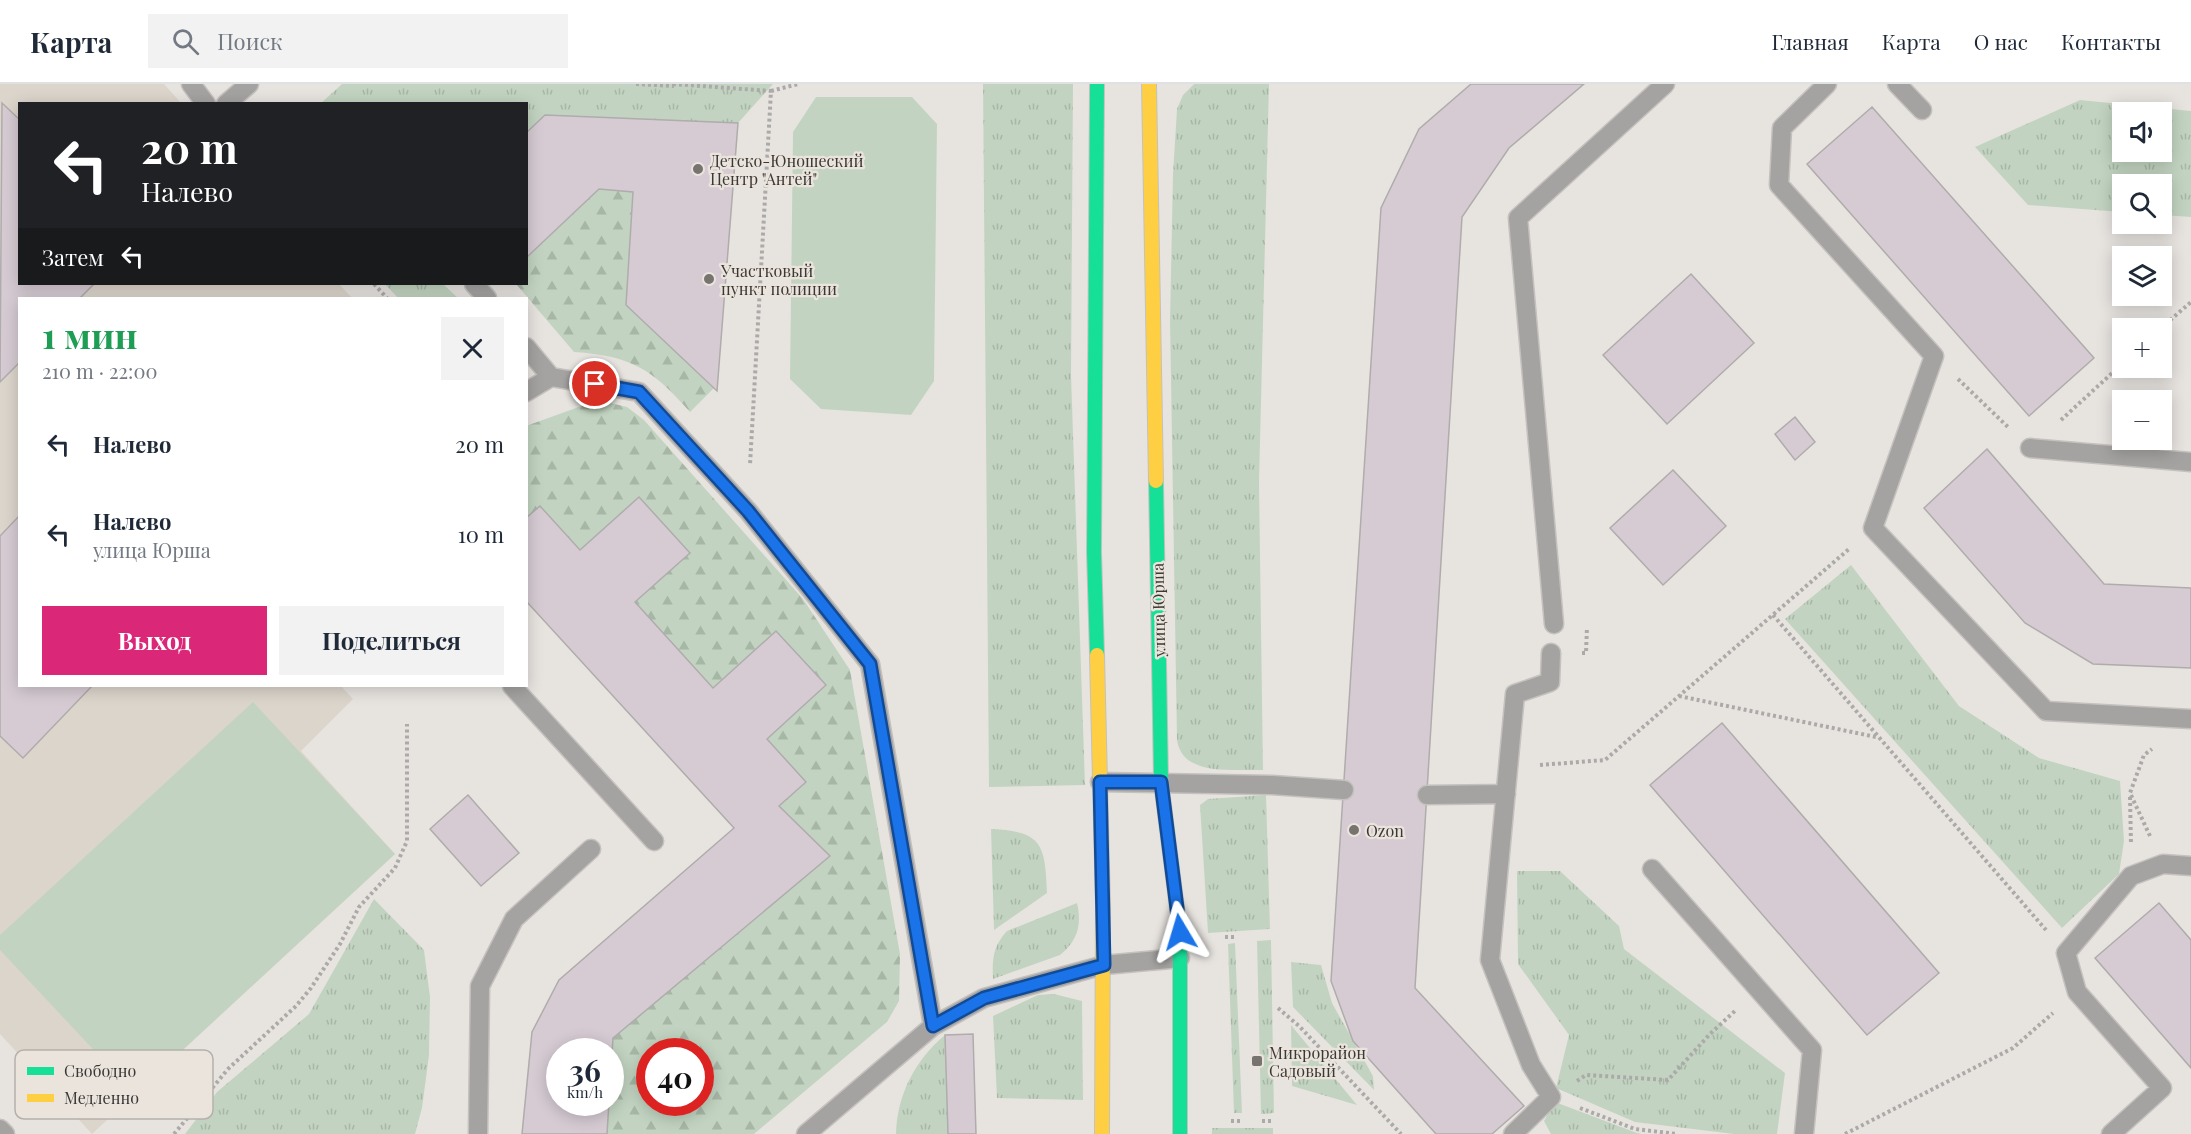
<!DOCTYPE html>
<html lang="ru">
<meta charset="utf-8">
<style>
:root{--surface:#fff;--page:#f2f2f3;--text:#1f2937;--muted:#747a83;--line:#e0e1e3;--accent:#db2777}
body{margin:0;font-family:"Playfair Display",serif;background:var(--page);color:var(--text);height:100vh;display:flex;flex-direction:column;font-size:22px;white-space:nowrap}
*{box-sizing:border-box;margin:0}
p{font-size:20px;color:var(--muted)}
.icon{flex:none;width:33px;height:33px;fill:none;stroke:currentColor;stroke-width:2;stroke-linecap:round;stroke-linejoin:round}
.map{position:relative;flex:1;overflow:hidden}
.details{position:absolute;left:18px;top:213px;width:510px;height:390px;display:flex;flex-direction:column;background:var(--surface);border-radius:0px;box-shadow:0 3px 15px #0003}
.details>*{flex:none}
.guide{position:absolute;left:18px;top:18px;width:510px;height:183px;border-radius:0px;box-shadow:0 3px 15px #0003;background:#202124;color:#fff;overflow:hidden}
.fabs{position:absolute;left:2112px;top:18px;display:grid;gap:12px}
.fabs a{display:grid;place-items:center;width:60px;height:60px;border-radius:0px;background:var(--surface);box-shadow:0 3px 15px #0003;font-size:30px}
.speed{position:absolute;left:546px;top:954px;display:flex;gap:12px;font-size:30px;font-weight:700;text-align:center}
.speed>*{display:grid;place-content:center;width:78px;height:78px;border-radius:50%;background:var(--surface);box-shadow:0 3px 15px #0003;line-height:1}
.speed small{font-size:15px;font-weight:400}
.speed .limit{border:9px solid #d22;background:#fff;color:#111}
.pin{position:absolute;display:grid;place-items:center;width:51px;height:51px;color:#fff;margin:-26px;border:3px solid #fff;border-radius:50%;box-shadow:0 2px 6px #0007}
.me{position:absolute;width:66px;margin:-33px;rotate:353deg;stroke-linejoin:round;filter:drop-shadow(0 0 4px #0008)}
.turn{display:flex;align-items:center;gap:21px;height:126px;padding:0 24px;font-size:27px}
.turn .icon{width:78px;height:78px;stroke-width:2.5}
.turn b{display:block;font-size:42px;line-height:51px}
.then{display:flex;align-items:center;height:57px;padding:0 24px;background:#0003;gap:12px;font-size:22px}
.round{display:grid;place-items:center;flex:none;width:63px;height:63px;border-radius:0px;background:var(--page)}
.headline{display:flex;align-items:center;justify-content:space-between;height:102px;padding:0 24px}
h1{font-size:36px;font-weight:700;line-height:45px;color:#1e9e55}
.button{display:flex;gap:12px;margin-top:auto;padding:12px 24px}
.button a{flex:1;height:69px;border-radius:0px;background:var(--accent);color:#fff;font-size:24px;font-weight:700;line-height:69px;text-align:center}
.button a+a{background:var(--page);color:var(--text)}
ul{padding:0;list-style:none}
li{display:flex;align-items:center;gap:18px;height:90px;padding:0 24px}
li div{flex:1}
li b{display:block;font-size:22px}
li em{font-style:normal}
header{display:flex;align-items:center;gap:36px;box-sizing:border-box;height:84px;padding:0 30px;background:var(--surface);border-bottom:2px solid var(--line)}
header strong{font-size:28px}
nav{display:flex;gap:33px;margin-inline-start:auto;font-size:21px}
.search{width:420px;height:54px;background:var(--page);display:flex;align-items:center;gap:15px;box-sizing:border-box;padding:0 21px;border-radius:0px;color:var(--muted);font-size:22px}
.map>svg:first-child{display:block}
.built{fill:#dcd5cc}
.grass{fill:url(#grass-tufts);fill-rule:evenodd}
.forest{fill:url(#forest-firs);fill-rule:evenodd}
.pitch{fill:#c2d4c1}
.building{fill:#d6cbd3;stroke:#afacac;stroke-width:1.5}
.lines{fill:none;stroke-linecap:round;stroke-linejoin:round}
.lane-casing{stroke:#c4c1be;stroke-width:21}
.fast-casing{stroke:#c4c1be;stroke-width:16}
.slow-casing{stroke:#c4c1be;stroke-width:16}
.path{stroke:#acaaa8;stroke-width:4;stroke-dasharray:3 3;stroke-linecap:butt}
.lane{stroke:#a4a3a2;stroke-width:18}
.fast{stroke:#16e098;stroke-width:14}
.slow{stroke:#ffcf43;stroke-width:14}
.route-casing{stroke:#114b97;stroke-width:15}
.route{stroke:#1a73e8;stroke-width:10}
.poi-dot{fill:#777470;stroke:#eae4dd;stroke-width:2}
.labels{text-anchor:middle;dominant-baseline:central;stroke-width:4.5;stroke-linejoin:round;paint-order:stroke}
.poi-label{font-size:16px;fill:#3a3734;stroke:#eae4dd;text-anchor:start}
.street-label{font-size:16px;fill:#3a3734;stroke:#eae4dd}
.key{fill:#eae4dd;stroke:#b5b0aa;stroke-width:1.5}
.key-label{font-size:16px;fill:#3a3734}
</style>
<header>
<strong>Карта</strong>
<div class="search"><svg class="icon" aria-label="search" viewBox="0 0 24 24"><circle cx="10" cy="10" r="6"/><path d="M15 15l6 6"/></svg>Поиск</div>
<nav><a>Главная</a><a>Карта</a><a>О нас</a><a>Контакты</a></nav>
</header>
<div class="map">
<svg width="2191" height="1050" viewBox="0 0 2191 1050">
<defs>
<pattern id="grass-tufts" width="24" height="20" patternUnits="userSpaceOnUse" patternTransform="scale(1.5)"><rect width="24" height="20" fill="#c2d4c1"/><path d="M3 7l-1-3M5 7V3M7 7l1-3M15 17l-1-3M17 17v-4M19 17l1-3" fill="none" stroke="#a7b7a6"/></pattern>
<pattern id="forest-firs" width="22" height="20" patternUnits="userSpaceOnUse" patternTransform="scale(1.5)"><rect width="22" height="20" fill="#c2d4c1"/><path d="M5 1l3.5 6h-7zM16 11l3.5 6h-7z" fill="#a7b7a6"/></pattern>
</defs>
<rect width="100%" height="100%" fill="#e7e4e0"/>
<path class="built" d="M 0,0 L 164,0 L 181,19 L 20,20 L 20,200 L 339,200 L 352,214 L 20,214 L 20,602 L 341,602 L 353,615 L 301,667 L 395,770 L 92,1050 L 0,950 Z"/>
<path class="grass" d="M 342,0 L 773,0 L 738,39 L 545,31 L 527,49 L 526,20 L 320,20 Z
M 983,0 L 1073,0 L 1071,291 L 1085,701 L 989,703 Z
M 1194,0 L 1269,0 L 1259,398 L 1263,686 C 1234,685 1182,693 1177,656 L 1170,236 L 1173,90 L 1177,25 L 1183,11 Z
M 2080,16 L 2191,27 L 2191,133 L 2162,131 L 2162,100 L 2122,100 L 2122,128 L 2028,121 L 1975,63 ZM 2122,28 L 2162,28 L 2162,68 L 2122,68 Z
M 385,200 L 443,200 L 458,214 L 398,214 Z
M 1851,481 L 1959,622 L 2039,674 L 2120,697 L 2124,757 L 2119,790 L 2062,844 L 1785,535 Z
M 1266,711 L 1270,845 L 1208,849 L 1200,721 L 1208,715 Z
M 991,745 C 1043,747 1045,761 1047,809 L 994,846 Z
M 1517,787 L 1560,787 L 1619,842 L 1624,865 L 1785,989 L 1777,1050 L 1734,1050 L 1635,1038 L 1556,1004 L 1569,951 L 1518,880 Z
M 374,815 L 424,866 L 430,913 L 429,971 L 422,1024 L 415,1050 L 185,1050 L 217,1008 L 309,930 Z
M 1077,819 C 1082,840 1078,857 1060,871 L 993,895 C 992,875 993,862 1007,847 Z
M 1271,856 L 1274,1029 L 1261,1030 L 1257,857 Z
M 1235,859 L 1242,1029 L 1234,1029 L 1228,860 Z
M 1291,878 L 1321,881 L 1332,919 L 1373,992 L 1374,1006 L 1293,923 Z
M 1054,910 L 1082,917 L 1083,1016 L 997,1014 L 993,932 L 1038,911 Z
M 1291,941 L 1357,1021 L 1292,1002 Z
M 945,951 L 948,1050 L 896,1050 C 897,1011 915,976 945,951 Z
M 1555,1018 L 1637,1049 L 1642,1050 L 1551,1050 L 1544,1037 Z
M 1212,1044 L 1273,1044 L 1273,1050 L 1212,1050 Z"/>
<path class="forest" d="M 599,105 L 633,108 L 626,221 L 714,304 L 690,328 C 652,285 632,272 574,268 L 516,200 L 526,200 L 527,174 Z
M 598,316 L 627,323 L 644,336 L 803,515 L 850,586 L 900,870 L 899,917 L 887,938 L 754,1050 L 607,1050 L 613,954 L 830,772 L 779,722 L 806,698 L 767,655 L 826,601 L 776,547 L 713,604 L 635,518 L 690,468 L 639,413 L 580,466 L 540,422 L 527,434 L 526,342 ZM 650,968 L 700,968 L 700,1018 L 650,1018 Z"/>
<path class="pitch" d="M 816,13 L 912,13 L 937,40 L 934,297 L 911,331 L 821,325 L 790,295 L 793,48 Z
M 253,618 L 395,770 L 135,1010 L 0,866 L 0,851 Z"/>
<path class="building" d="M 1471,0 L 1584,0 L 1509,64 L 1462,133 L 1415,904 L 1524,1022 L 1492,1050 L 1436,1050 L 1353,957 L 1331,897 L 1381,124 L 1419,45 Z
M 2,19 L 20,36 L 20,200 L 94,200 L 80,214 L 20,214 L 20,278 L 0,298 Z
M 1872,23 L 2094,274 L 2029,332 L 1807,80 Z
M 545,31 L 738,39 L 717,307 L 626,221 L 633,108 L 599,105 L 526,174 L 526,49 Z
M 1691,190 L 1754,259 L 1667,340 L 1603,271 Z
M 1795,333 L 1815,358 L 1795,376 L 1775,350 Z
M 1987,365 L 2104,500 L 2191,504 L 2191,584 L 2093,580 L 2025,539 L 1924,424 Z
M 1673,386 L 1726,442 L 1663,501 L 1610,444 Z
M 639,413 L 690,469 L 635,518 L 713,604 L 776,547 L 826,601 L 767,655 L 806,698 L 779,722 L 830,772 L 613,954 L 610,1000 L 610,968 L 560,968 L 560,1018 L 609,1018 L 607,1050 L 522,1050 L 532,948 L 559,896 L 734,744 L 526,517 L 526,434 L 540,422 L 580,466 Z
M 20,431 L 20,602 L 92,602 L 23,674 L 0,652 L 0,452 Z
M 1722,639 L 1939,889 L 1867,951 L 1650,701 Z
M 468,711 L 519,769 L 481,802 L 430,745 Z
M 2159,819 L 2191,856 L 2191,984 L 2095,874 Z
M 973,950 L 976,1050 L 948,1050 L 945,951 Z"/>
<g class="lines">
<g class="lane-casing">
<path id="lane" d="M 191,0 L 206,20
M 1827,0 L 1782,44 L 1779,101 L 1934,272 L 1873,444 L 2046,627 L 2191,635
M 1897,0 L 1922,26
M 226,20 L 249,0
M 474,200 L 487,214
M 526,263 L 551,293
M 526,308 L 551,293 L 639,308 L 748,427 L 870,580 L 933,942
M 2030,364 L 2191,378
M 1554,540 L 1518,134 L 1665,0
M 512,602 L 654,757
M 1100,698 L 1272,701 L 1344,706
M 1427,711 L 1506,710
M 1652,785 L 1812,966 L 1804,1050
M 0,1045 L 5,1050
M 478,1050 L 480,902 L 514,835 L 591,765
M 806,1050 L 933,942 L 984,914 L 1104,881 L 1180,874
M 1513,1050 L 1551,1013 L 1531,981 L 1490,876 L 1515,610 L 1550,598 L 1551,569
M 2111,1050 L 2162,1004 L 2077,908 L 2066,869 L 2131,792 L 2163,780 L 2191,782"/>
</g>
<g class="fast-casing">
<path id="fast" d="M 1156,397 L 1161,698 L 1180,848 L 1180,1050
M 1097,571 L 1094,468 L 1097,0"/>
</g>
<g class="slow-casing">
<path id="slow" d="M 1149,0 L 1156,397
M 1097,571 L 1103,823 L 1102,1050"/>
</g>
<path class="path" d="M 636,0 L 674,2
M 673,0 L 771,7 L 750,381
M 771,7 L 798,0
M 374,200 L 387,214
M 2161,244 L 2191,218
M 1958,295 L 2009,344
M 2061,336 L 2122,280
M 1773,531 L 2046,846
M 1582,569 L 1586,569 L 1587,543
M 1679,612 L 1876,653
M 1540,681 L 1605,676 L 1849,465
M 2130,713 L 2131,760
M 2150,752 L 2130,709 L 2144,671 L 2152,665
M 1225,853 L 1234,853
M 1278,924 L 1299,942 L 1401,1050
M 1577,997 L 1586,991 L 1668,996 L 1710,950 L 1736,926
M 1580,1024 L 1635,1045 L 1677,1050
M 1231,1037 L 1242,1037
M 1262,1037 L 1274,1037
M 174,1050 L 228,985 L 296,922 L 311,904 L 340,860 L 359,823 L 395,784 L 407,757 L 407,640
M 1845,1050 L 2013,964 L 2053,929"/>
<use href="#lane" class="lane"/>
<use href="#fast" class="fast"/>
<use href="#slow" class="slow"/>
</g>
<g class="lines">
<g class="route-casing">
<path id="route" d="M 595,300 L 639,308 L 748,427 L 870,580 L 933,942 L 984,914 L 1104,881 L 1100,698 L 1161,698 L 1180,848"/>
</g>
<use href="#route" class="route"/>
</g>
<g class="poi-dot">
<circle cx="698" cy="85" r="6"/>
<circle cx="709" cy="195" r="6"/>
<circle cx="1354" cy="746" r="6"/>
<rect x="1251" y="971" width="12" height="12" rx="3"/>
</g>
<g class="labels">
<g class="poi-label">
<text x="710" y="76">Детско-Юношеский<tspan x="710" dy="18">Центр "Антей"</tspan></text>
<text x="721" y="186">Участковый<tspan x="721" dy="18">пункт полиции</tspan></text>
<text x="1366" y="746">Ozon</text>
<text x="1269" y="968">Микрорайон<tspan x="1269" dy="18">Садовый</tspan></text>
</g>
<g class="street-label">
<text transform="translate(1158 526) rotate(-91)">улица Юрша</text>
</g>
</g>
<rect x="15" y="966" width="198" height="69" rx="9" class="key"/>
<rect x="27" y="983" width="27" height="8" fill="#16e098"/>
<rect x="27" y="1010" width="27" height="8" fill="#ffcf43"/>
<g class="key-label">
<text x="64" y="993">Свободно</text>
<text x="64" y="1020">Медленно</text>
</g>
</svg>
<div class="fabs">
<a><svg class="icon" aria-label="sound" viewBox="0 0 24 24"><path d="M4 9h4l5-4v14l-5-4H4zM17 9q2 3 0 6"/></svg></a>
<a><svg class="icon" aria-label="search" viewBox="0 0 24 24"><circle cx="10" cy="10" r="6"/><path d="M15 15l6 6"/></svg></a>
<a><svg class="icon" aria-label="layers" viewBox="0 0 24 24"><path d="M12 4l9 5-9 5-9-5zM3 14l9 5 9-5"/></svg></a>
<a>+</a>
<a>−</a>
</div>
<div class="speed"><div>36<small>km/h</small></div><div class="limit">40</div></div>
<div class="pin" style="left:595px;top:300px;background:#d93025"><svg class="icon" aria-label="arrive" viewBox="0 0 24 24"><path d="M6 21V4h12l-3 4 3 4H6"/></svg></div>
<svg class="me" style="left:1180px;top:848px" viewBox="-20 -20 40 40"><path d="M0-17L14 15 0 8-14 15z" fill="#1a73e8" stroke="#fff" stroke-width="4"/></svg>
<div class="guide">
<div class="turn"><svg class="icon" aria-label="left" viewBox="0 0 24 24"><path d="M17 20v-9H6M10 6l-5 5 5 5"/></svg><div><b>20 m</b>Налево</div></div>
<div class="then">Затем<svg class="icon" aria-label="left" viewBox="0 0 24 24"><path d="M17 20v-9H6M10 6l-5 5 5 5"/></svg></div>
</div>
<section class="details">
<div class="headline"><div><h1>1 мин</h1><p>210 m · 22:00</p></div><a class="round"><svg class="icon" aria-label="close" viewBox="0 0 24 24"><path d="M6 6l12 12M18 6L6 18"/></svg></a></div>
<ul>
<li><svg class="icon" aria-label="left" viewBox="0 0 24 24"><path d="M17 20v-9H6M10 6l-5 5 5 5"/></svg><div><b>Налево</b></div><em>20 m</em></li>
<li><svg class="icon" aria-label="left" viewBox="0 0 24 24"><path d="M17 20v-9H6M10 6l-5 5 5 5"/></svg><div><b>Налево</b><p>улица Юрша</p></div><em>10 m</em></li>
</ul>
<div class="button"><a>Выход</a><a>Поделиться</a></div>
</section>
</div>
